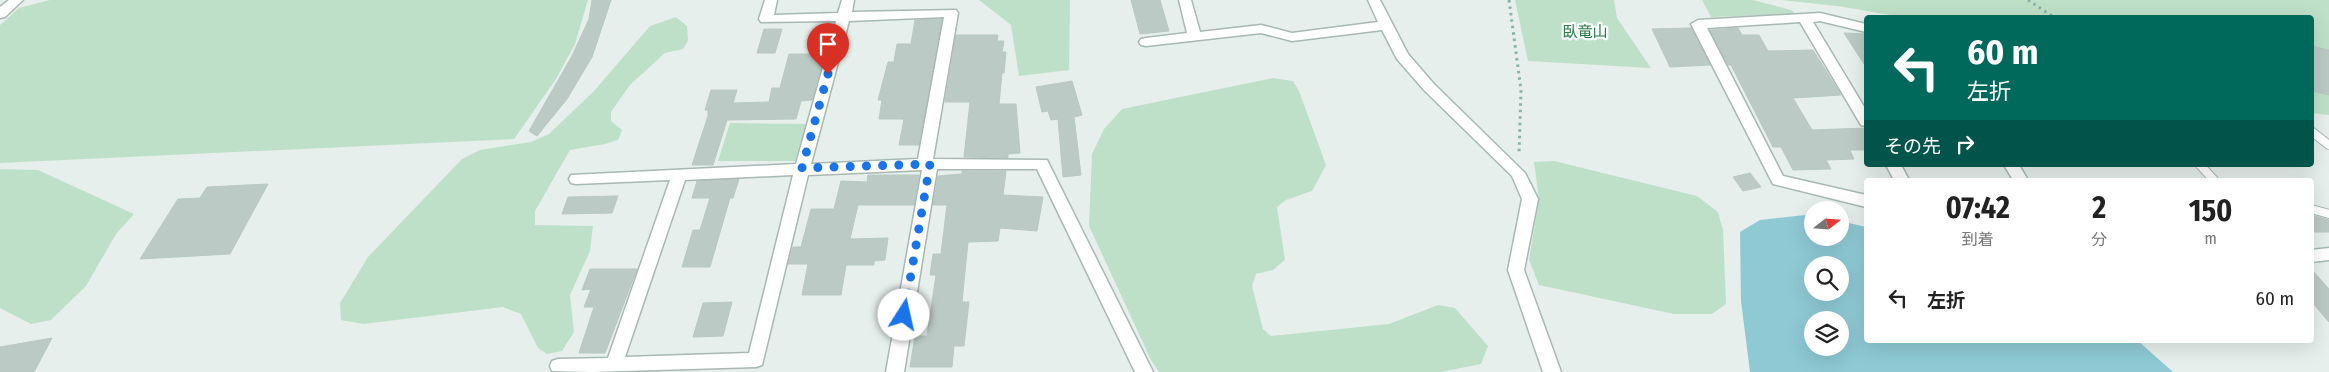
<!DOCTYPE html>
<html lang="ja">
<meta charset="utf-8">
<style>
:root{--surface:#fff;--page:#f6f6f6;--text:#222;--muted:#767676}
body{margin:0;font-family:"Fira Sans Condensed","Noto Sans JP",sans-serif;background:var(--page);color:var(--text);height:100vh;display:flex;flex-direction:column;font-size:19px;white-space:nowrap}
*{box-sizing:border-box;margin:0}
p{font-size:16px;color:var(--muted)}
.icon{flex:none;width:28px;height:28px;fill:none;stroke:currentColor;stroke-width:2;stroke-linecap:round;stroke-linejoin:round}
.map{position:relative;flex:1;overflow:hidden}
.side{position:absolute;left:1864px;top:178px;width:450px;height:165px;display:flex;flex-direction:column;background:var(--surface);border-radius:5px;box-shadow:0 5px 20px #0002}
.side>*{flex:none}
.guide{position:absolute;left:1864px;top:15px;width:450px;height:152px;border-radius:5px;box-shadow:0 5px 20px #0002;background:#00695c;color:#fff;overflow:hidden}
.needle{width:32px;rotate:73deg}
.tools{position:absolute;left:1804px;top:201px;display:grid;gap:10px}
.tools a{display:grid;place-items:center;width:45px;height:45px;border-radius:50%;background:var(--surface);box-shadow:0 5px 20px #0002;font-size:25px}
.pin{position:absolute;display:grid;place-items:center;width:42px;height:42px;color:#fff;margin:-51px -21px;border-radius:50% 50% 50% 0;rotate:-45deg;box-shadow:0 0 5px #0007}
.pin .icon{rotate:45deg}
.me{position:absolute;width:55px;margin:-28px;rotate:10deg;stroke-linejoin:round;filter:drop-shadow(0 0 4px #0008)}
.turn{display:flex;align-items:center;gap:18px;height:105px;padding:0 20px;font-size:22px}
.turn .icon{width:65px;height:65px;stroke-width:2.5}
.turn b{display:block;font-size:35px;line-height:42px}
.then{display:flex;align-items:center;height:48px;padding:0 20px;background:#0003;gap:10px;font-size:19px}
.eta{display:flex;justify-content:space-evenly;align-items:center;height:85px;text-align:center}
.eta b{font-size:30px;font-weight:700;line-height:35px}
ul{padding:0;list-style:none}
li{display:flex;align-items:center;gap:15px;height:70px;padding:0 20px}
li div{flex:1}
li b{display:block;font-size:19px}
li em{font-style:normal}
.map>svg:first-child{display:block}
.green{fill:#bfe0c8}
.water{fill:#8ec9d4;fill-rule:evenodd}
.building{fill:#bbcac4;stroke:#b8c9c2}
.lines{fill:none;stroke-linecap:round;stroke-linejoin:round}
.lane-casing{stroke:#a8b8b2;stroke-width:10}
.street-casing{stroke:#a8b8b2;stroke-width:3}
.path{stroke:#86b3a5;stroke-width:3;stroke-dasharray:2.5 4;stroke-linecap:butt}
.lane{stroke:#fff;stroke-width:8}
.street{fill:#fff;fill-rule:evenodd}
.route{stroke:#1a73e8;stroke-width:9;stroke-dasharray:0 16.2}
.labels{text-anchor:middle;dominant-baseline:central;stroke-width:4.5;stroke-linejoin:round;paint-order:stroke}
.park-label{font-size:15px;fill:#2d7a4b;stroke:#f7fbf9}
</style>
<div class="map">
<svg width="2329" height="372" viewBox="0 0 2329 372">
<rect width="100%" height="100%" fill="#e6efeb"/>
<path class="green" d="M 50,0 L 588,0 L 575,44 L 556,79 L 514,139 L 0,163 L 0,25 L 19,8 Z
M 979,0 L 1070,0 L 1069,70 L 1019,76 L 1011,25 Z
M 1515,0 L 1614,0 L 1617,18 L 1651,68 L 1528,61 Z
M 1702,0 L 1753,0 L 1791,10 L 1796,14 L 1711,17 Z
M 1781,0 L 2329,0 L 2329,115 L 2311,113 L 2311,18 L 1909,18 L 1837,6 Z
M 676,17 L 687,26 L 688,41 L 683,49 L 665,53 L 630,85 L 611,112 L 611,121 L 622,130 L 618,140 L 605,144 L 570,150 L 535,211 L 535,225 L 593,226 L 590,251 L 570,295 L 574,332 L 562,351 L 547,354 L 538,348 L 521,314 L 503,307 L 363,324 L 341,320 L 340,303 L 368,257 L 462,159 L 480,150 L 531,142 L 549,134 L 594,91 L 650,26 Z
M 1273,78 L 1293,81 L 1299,91 L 1326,165 L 1312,191 L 1286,200 L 1277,207 L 1285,260 L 1273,270 L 1256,274 L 1252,286 L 1263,329 L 1271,336 L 1389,324 L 1438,305 L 1455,308 L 1488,346 L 1481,364 L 1441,372 L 1159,372 L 1151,360 L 1089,226 L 1092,154 L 1104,129 L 1122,109 Z
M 730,123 L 806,124 L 795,161 L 718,161 Z
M 1554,161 L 1697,196 L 1718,212 L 1723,230 L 1726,304 L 1712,314 L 1674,314 L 1539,285 L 1529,260 L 1539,199 L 1534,162 Z
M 0,169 L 38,170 L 134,214 L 116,234 L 86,286 L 51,320 L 31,324 L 0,308 Z"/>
<path class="water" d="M 1805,215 L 1812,216 L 1812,238 L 1840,238 L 1840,221 L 1866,227 L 1866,340 L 2137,340 L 2173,372 L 1750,372 L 1741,301 L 1740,232 L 1760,220 ZM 1812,265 L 1840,265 L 1840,292 L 1812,292 ZM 1812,320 L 1840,320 L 1840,348 L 1812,348 Z"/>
<path class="building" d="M 592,0 L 611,0 L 592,57 L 567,99 L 537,136 L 529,131 L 572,56 L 589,19 Z
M 1131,0 L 1160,0 L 1169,31 L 1140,34 Z
M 942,19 L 919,145 L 899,145 L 904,119 L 879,119 L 882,100 L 878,100 L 888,62 L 894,62 L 897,44 L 911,44 L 915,20 Z
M 1691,28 L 1710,65 L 1670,67 L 1652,29 Z
M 1738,28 L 1742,35 L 1759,35 L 1768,51 L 1813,50 L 1841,95 L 1793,98 L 1812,130 L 1866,128 L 1866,150 L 1850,150 L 1854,159 L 1826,160 L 1831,169 L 1793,170 L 1781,147 L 1773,147 L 1731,65 L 1728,65 L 1710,30 Z
M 764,29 L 782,29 L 775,53 L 757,53 Z
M 1844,33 L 1866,34 L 1866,67 Z
M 956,35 L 998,35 L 997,41 L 1004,41 L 1002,52 L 1006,52 L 1004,73 L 1002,73 L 999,104 L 1016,104 L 1020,153 L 1008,154 L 1008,158 L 964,157 L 970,102 L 945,102 Z
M 2311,46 L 2329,50 L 2329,95 L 2311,91 Z
M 789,54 L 825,54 L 812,100 L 801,101 L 796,119 L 727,120 L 713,165 L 692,165 L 708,116 L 708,110 L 705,110 L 711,90 L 737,90 L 733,103 L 769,102 L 772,88 L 780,88 Z
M 1072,81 L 1082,115 L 1074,117 L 1081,175 L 1063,177 L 1058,119 L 1051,120 L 1048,111 L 1042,112 L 1036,87 Z
M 962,171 L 1006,171 L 1003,195 L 1043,197 L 1037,231 L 1000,228 L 998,241 L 968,242 L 962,302 L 969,302 L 964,346 L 954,346 L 952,367 L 910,367 L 915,336 L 927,336 L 936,275 L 930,275 L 933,254 L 941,254 L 947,205 L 933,205 L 938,176 L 962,174 Z
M 1750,173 L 1761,187 L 1743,191 L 1733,177 Z
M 868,175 L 919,175 L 914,205 L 858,205 L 850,239 L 888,238 L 885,260 L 874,261 L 874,265 L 846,265 L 841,295 L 802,295 L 808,264 L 788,264 L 793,247 L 801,247 L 811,209 L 834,209 L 841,181 L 867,182 Z
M 739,179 L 733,198 L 730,198 L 710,267 L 682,267 L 693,230 L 700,230 L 710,198 L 692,198 L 697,181 Z
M 268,184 L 230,254 L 140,259 L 178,199 L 200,198 L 207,187 Z
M 618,196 L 612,213 L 562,214 L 568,197 Z
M 2311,215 L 2329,220 L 2329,232 L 2311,232 Z
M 590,269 L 637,269 L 605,353 L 579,353 L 594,307 L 584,307 L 591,289 L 582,290 Z
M 2311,269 L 2329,289 L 2329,322 L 2311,301 Z
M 732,302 L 723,336 L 693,337 L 703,303 Z
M 52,338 L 34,372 L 0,372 L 0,347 Z"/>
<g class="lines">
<g class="lane-casing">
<path id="lane" d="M 2311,131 L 2329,145
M 2200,165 L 2214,180
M 2311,209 L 2329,214"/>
</g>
<g class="street-casing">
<path id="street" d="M 9,0 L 23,0 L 5,17 L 0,18 L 0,7 Z
M 765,0 L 777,0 L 774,15 L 838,13 L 842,0 L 854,0 L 852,12 L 956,10 L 958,13 L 933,159 L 1047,160 L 1153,372 L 1135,372 L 1037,169 L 937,169 L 904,372 L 886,372 L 922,170 L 808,175 L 762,365 L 756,367 L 591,372 L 552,371 L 550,366 L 552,361 L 558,359 L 608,358 L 670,180 L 576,184 L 571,183 L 569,179 L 571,175 L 796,164 L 836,21 L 761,22 L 759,19 ZM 944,17 L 918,159 L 811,164 L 849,21 ZM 793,175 L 749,353 L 625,357 L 685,180 Z
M 1179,0 L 1191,0 L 1200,32 L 1261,25 L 1292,33 L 1378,22 L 1368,0 L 1380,0 L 1408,54 L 1434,84 L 1525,173 L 1538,199 L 1524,270 L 1561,372 L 1543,372 L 1508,270 L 1522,199 L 1512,176 L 1424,90 L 1397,59 L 1382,30 L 1292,41 L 1261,33 L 1146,46 L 1141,45 L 1139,42 L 1141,39 L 1146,38 L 1187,33 Z
M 1820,13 L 1866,24 L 1866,32 L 1820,21 L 1813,22 L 1866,110 L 1866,126 L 1861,125 L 1800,22 L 1707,28 L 1783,176 L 1866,195 L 1866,207 L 1773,184 L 1691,24 L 1698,20 Z
M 1886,165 L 1901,165 L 1909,180 L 1894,180 Z
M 2004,165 L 2019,165 L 2028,180 L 2013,180 Z
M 2329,248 L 2329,260 L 2311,262 L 2311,250 Z"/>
</g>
<path class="path" d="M 1509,0 L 1521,90 L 1519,153
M 2028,0 L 2055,18"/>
<use href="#lane" class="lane"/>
<use href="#street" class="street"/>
</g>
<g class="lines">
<path class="route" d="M 828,74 L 802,168 L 930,164 L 904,315"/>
</g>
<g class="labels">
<g class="park-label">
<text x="1585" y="32">臥竜山</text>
</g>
</g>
</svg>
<div class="tools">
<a><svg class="needle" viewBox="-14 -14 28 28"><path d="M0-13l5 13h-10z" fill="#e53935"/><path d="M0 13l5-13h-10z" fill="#767676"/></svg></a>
<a><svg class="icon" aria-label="search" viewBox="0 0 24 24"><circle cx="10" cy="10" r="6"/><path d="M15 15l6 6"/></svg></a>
<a><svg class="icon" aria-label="layers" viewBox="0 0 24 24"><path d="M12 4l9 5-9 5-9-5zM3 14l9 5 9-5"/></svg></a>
</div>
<div class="pin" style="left:828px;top:74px;background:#d93025"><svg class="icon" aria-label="arrive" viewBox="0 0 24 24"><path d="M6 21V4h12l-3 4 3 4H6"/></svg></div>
<svg class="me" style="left:904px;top:315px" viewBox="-20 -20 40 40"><circle r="19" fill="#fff"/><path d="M0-13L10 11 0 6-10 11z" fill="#1a73e8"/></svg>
<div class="guide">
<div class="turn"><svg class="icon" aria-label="left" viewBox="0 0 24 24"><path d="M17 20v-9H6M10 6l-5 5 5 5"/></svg><div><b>60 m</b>左折</div></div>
<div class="then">その先<svg class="icon" aria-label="right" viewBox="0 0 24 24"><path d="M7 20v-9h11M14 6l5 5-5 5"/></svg></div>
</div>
<section class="side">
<div class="eta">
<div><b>07:42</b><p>到着</p></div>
<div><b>2</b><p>分</p></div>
<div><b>150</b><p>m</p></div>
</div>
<ul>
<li><svg class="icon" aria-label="left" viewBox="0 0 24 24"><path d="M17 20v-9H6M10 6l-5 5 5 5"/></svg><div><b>左折</b></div><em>60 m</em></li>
</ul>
</section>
</div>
